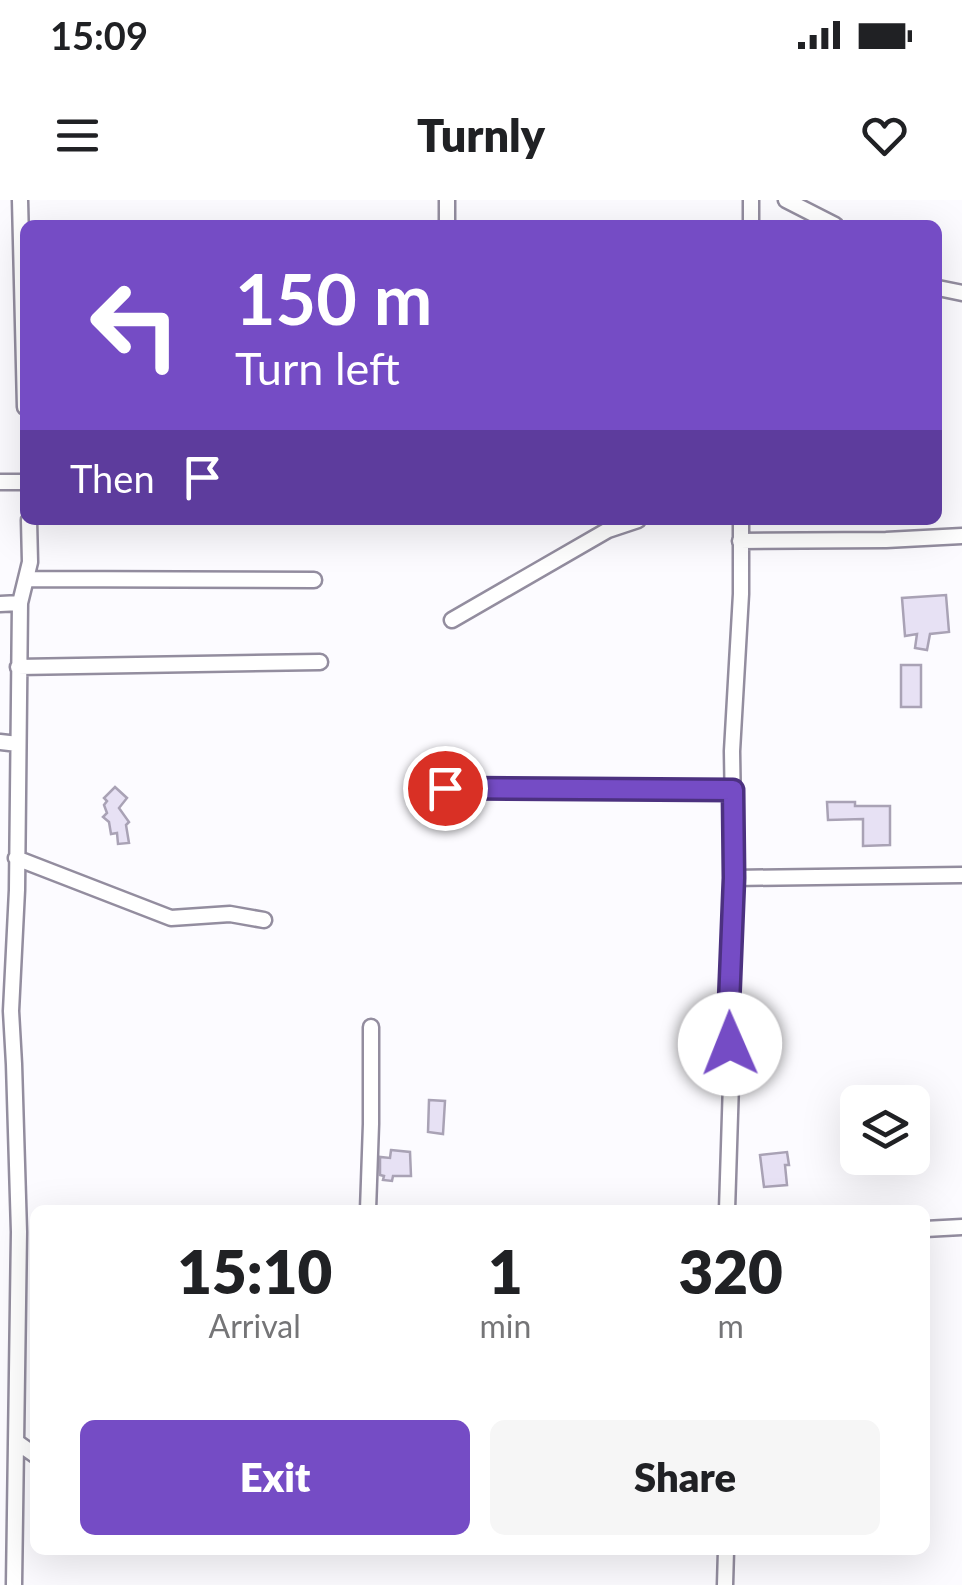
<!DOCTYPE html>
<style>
:root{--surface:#fff;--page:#f6f6f6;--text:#202124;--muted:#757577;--accent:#754cc5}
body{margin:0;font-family:Lato,sans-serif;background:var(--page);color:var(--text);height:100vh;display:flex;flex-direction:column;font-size:38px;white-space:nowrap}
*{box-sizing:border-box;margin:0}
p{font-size:32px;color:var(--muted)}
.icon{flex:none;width:55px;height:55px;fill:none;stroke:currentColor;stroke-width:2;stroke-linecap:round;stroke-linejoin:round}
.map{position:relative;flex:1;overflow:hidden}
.side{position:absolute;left:30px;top:1005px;width:900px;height:350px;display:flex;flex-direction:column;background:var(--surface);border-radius:15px;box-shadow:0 10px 40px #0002}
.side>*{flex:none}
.hud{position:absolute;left:20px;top:20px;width:922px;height:305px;border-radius:15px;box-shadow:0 10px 40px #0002;background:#754cc5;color:#fff;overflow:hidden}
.controls{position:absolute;left:840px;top:885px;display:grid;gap:20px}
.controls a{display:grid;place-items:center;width:90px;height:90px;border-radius:15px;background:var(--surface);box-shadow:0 10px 40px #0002;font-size:50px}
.pin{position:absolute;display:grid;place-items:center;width:85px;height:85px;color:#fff;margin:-42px;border:5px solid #fff;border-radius:50%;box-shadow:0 2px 10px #0007}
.me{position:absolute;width:110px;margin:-55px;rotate:359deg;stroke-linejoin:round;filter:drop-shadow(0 0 8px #0008)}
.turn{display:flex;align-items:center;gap:35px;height:210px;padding:0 50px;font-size:45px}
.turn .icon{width:130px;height:130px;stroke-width:2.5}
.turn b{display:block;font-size:70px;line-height:85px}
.then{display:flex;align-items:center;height:95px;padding:0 50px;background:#0003;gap:20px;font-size:38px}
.eta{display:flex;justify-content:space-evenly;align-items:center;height:170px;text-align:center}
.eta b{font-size:60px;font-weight:800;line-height:70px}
.action{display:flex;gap:20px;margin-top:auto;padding:20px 50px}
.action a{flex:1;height:115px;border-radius:15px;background:var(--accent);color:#fff;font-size:40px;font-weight:800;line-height:115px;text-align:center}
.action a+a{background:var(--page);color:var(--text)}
.status{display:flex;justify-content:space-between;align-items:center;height:70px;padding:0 50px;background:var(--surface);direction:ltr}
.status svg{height:28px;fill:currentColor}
header{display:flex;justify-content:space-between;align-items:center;height:130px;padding:0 50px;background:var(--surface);font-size:45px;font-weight:800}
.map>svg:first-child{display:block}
.building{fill:#e7e1f4;stroke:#a9a2b5;stroke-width:2.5}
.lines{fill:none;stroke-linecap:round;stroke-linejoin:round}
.minor-casing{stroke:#938d9f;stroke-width:19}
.minor{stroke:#fff;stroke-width:14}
.route-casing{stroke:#4c3180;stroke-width:25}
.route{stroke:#754cc5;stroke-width:18}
</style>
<div class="status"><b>15:09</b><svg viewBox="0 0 49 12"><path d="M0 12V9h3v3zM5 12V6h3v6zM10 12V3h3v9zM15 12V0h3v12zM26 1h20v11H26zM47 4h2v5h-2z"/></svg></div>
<header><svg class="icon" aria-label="menu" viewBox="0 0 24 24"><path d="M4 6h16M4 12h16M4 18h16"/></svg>Turnly<svg class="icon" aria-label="heart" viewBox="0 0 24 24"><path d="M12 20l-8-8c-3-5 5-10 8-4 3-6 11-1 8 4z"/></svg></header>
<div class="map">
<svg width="962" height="1385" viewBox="0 0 962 1385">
<rect width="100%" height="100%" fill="#fcfbff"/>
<path class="building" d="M 946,395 L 949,432 L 930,434 L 927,450 L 915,448 L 917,434 L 905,436 L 902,398 Z
M 901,465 L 921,465 L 921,507 L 901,507 Z
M 115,587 L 127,598 L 119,608 L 129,622 L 126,625 L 129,643 L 118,644 L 117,633 L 111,634 L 109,622 L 103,617 L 107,613 L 104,605 L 107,601 L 104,598 Z
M 827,602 L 855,602 L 855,606 L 890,606 L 890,645 L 863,646 L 863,619 L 828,620 Z
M 429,900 L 445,901 L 443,934 L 428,932 Z
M 391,950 L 410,952 L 411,976 L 393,976 L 392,981 L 383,980 L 384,976 L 380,975 L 380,957 L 390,958 Z
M 787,952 L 789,965 L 785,965 L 787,985 L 764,987 L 760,955 Z"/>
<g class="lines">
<g class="minor-casing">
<path id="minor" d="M 20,0 L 25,207
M 447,0 L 447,25
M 786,0 L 835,25
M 751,25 L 751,0
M 938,88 L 962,93
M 0,282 L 25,282
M 740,341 L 886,340 L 962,336
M 28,379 L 314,380
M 0,404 L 20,403
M 452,420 L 608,330 L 638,320
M 18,467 L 320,462
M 0,542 L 18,544
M 445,588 L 733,591
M 16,658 L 171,718 L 230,714 L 264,720
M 734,678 L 962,675
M 368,1010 L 371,924 L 371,827
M 727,1010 L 731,883 L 729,804 L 734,678 L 732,551 L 741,394 L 741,320
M 925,1029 L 962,1027
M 18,1243 L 35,1255
M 14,1385 L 19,1032 L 14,864 L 11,811 L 17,690 L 20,403 L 30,362 L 29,320
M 725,1385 L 726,1350"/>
</g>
<use href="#minor" class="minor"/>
</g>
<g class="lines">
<g class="route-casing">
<path id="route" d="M 445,588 L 733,590 L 734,678 L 729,804 L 730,844"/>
</g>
<use href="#route" class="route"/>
</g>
</svg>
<div class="controls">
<a><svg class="icon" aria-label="layers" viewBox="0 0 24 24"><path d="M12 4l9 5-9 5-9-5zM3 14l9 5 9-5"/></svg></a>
</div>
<div class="pin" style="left:445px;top:588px;background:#d93025"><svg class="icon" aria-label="arrive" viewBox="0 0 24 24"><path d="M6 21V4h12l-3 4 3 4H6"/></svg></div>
<svg class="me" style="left:730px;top:844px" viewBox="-20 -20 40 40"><circle r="19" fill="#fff"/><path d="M0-13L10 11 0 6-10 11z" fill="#754cc5"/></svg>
<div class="hud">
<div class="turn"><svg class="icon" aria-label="left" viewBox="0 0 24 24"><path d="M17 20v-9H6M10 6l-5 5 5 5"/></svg><div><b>150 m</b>Turn left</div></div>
<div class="then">Then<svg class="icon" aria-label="arrive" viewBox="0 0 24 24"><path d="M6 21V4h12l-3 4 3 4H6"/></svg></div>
</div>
<section class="side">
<div class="eta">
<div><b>15:10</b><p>Arrival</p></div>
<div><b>1</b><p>min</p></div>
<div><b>320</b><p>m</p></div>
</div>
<div class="action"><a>Exit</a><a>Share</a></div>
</section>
</div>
